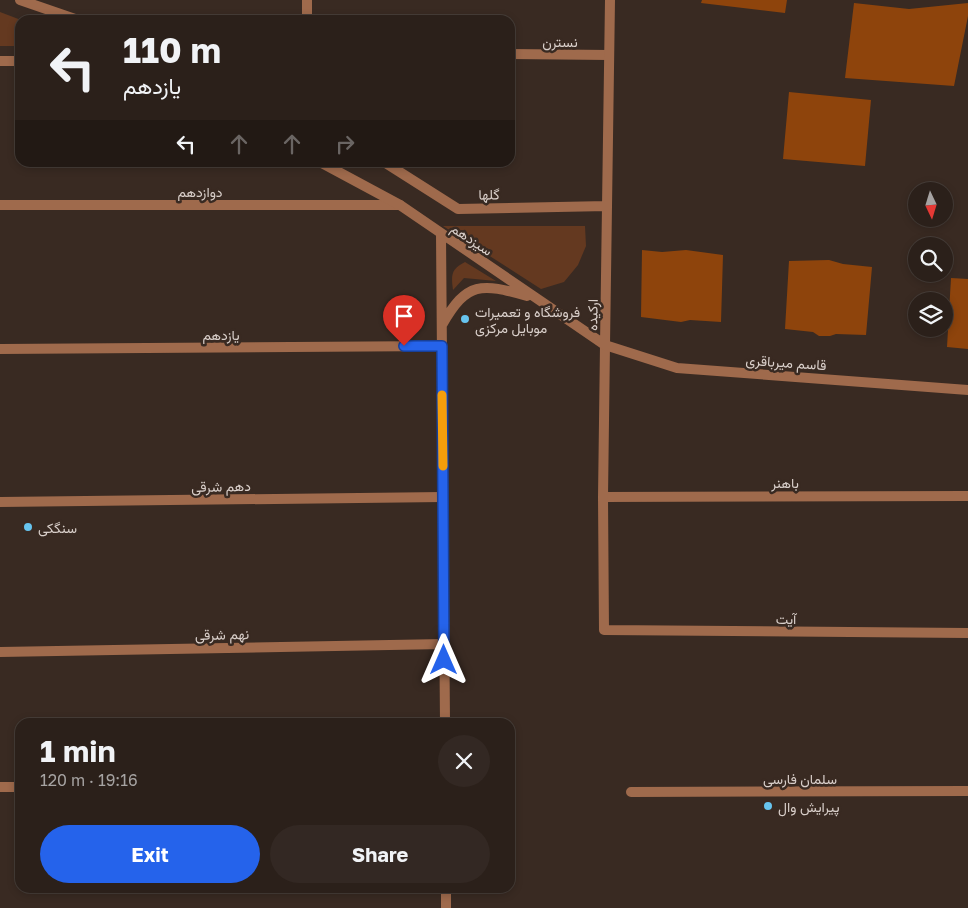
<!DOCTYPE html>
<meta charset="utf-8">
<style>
:root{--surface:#2b201a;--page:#332823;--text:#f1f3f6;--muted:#a6a3a2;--line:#473e39;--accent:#2563eb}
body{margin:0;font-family:"Golos Text",Vazirmatn,sans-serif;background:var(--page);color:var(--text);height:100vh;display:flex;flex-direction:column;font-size:19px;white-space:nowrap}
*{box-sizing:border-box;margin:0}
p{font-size:16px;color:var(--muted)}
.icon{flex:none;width:28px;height:28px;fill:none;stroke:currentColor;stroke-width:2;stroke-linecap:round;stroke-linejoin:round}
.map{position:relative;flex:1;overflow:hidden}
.drawer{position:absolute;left:15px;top:718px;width:500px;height:175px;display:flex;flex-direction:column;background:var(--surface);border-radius:15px;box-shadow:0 2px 8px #0003,0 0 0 1px var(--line)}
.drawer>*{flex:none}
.guide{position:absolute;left:15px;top:15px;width:500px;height:152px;border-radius:15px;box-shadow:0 2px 8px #0003,0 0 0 1px var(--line);background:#2b201a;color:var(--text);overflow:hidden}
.needle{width:32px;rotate:176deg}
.tools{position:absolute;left:908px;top:182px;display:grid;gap:10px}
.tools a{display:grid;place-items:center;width:45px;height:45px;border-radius:50%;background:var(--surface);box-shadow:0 2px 8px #0003,0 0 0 1px var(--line);font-size:25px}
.pin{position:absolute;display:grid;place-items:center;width:42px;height:42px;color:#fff;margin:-51px -21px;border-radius:50% 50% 50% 0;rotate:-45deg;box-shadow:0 0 5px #0007}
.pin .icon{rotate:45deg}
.me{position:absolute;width:55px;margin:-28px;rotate:0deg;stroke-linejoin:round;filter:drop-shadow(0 0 4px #0008)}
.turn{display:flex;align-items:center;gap:18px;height:105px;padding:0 25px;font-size:22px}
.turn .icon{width:65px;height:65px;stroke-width:2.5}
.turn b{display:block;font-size:35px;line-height:42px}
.lanes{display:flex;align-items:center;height:48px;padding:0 25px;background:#0003;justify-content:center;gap:25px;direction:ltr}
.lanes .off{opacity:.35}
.round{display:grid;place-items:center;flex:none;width:52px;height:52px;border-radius:26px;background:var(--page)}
.head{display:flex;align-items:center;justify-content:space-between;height:85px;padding:0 25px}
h1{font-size:30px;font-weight:700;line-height:38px}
.cta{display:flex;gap:10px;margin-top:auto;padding:10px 25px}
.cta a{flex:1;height:58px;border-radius:30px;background:var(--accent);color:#fff;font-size:20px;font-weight:700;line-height:58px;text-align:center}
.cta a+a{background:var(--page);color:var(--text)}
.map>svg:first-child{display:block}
.green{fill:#643920}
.building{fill:#8e440c}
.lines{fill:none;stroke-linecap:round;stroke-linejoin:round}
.minor{stroke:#9f6a4c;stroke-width:10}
.tertiary{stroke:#9f6a4c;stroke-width:10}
.route-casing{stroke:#184099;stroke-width:12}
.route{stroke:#2563eb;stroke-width:9}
.slow{stroke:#f59e0b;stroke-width:9}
.poi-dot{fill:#67c4ef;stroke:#392a22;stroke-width:2}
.labels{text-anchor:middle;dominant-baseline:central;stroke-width:5;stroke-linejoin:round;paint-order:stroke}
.street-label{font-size:14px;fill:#d9cfca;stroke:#392a22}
.poi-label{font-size:14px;fill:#d9cfca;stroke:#392a22;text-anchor:start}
</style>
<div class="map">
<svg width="968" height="908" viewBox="0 0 968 908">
<rect width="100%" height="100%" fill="#392a22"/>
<path class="green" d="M 0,12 L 21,20 L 20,46 L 0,46 Z
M 443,226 L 585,226 L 586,246 L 578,265 L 564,282 L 541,289 Z
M 465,262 L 496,281 L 464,278 L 453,290 C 451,275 451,269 465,262 Z"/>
<path class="building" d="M 702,0 L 787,0 L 785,13 L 701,3 Z
M 854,3 L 909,9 L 968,3 L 968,16 L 954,86 L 845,78 Z
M 789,92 L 871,100 L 865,166 L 783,159 Z
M 642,250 L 662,252 L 686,250 L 723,255 L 721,322 L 690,320 L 681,322 L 641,317 Z
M 829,260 L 843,264 L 872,267 L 866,335 L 836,334 L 830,336 L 819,336 L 813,332 L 785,329 L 789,261 Z
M 951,278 L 968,279 L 968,349 L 947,347 Z"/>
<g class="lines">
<path class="minor" d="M 307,0 L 307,20
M 510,54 L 609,55
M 0,205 L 400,205
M 605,345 L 603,497 L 604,630 L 968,633
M 0,349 L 442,346
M 603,497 L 968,496
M 0,502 L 443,497
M 0,652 L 444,644
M 0,787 L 20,787
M 631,792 L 968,791"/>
<path class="tertiary" d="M 20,0 L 78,20
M 0,61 L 20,61
M 320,162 L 400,205 L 605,345 L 677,368 L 968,390
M 384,162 L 458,209 L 607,206
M 441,235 L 445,722
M 442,325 C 467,281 481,283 527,296
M 605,345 L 610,0
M 446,888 L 446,908"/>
</g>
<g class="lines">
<g class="route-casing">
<path id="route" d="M 404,346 L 442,346 L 444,660"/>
</g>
<use href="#route" class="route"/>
<path class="slow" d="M 442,395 L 443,466"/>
</g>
<g class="poi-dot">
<circle cx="465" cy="319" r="5"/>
<circle cx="28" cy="527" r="5"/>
<circle cx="768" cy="806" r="5"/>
</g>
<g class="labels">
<g class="street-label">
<text x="560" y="41">نسترن</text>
<text x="200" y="191">دوازدهم</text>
<text transform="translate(489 194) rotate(-1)">گلها</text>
<text transform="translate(472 239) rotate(34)">سیزدهم</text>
<text transform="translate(592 315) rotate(-89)">ارکیده</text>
<text x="221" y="334">یازدهم</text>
<text transform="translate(786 362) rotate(4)">قاسم میرباقری</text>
<text x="785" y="482">باهنر</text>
<text transform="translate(221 486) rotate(-1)">دهم شرقی</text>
<text x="786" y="618">آیت</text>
<text transform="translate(222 634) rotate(-1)">نهم شرقی</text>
<text x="800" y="778">سلمان فارسی</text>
</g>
<g class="poi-label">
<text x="475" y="311">فروشگاه و تعمیرات<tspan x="475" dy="16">موبایل مرکزی</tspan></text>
<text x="38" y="527">سنگکی</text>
<text x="778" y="806">پیرایش وال</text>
</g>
</g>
</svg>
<div class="tools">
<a><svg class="needle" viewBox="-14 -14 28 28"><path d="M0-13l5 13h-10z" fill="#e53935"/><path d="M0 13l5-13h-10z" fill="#a6a3a2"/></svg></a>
<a><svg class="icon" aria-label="search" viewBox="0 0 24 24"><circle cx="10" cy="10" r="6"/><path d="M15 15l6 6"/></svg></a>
<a><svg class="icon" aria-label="layers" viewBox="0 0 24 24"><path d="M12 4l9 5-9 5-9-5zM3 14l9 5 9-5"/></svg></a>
</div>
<div class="pin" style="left:404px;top:346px;background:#d93025"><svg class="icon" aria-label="arrive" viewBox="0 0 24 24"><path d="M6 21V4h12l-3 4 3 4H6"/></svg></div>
<svg class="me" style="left:444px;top:660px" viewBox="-20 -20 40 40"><path d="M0-17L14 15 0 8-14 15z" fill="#2563eb" stroke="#fff" stroke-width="4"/></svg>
<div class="guide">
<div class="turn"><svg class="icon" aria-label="left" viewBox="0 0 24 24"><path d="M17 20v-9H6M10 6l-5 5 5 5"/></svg><div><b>110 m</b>یازدهم</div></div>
<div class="lanes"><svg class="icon" aria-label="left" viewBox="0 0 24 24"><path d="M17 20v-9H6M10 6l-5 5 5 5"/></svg><svg class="icon off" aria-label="ahead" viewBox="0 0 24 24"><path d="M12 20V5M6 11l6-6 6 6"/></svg><svg class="icon off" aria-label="ahead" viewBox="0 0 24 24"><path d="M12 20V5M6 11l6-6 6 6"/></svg><svg class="icon off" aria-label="right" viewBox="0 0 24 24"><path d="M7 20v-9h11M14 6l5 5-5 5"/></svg></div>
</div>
<section class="drawer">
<div class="head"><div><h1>1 min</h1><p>120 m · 19:16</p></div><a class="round"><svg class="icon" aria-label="close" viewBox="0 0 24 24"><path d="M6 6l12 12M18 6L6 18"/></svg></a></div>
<div class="cta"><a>Exit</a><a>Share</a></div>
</section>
</div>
